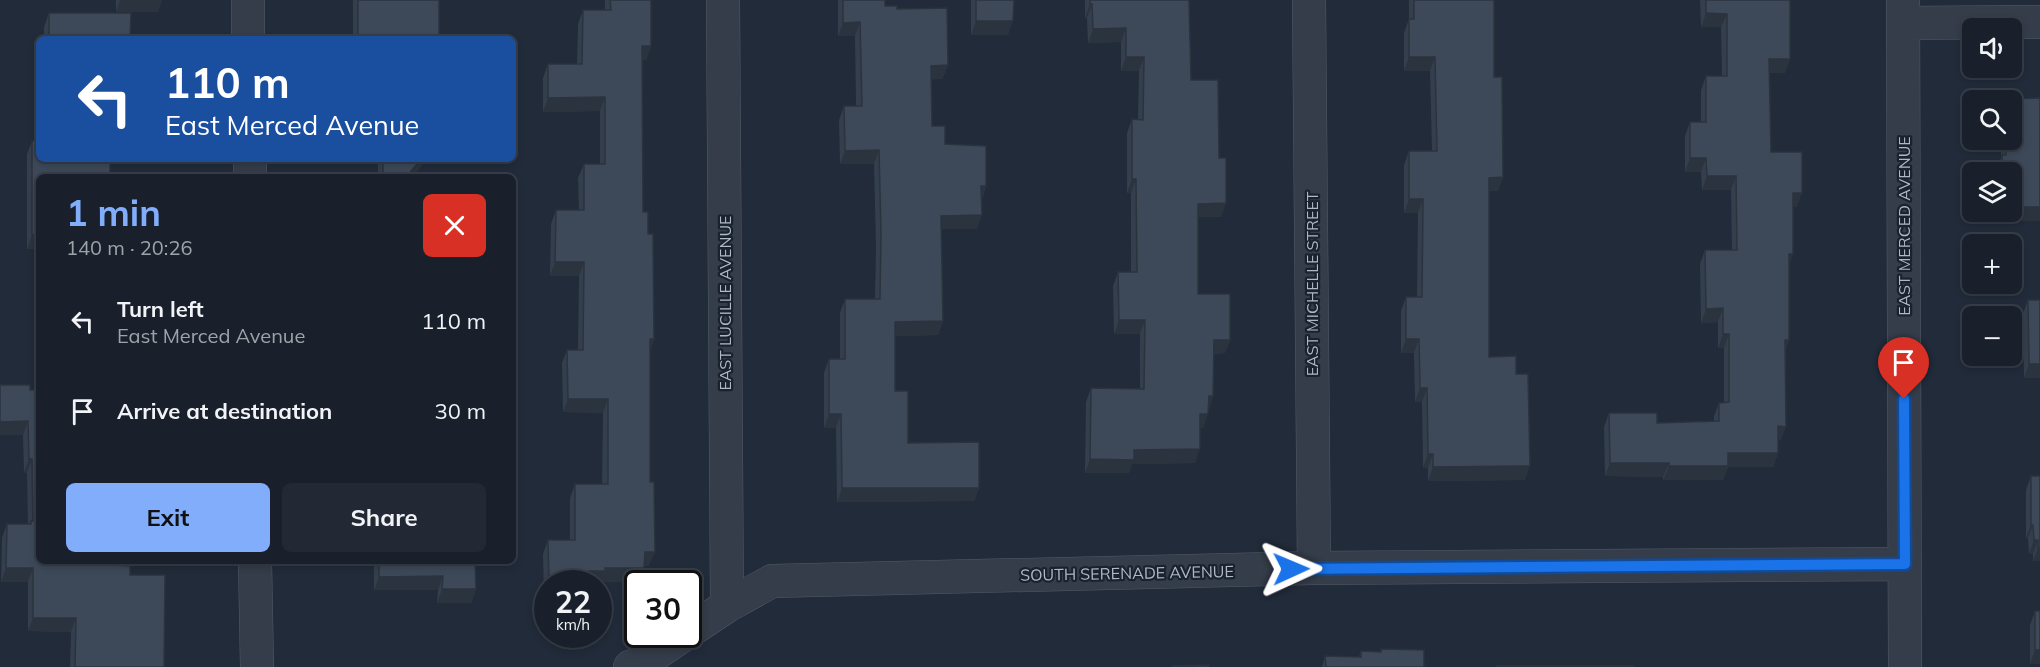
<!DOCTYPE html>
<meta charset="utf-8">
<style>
:root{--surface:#19202c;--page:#222834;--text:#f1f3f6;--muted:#9fa3a9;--line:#373e48;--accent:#81adfa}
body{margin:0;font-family:Mulish,sans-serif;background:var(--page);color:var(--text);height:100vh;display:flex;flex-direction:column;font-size:22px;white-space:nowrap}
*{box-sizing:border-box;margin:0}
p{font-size:20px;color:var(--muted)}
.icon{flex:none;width:33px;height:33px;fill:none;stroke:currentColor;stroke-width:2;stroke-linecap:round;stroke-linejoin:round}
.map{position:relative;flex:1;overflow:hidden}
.drawer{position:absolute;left:36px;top:174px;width:480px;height:390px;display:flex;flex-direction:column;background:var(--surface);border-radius:9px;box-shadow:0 3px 9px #0003,0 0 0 2px var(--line)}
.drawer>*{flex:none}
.banner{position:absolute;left:36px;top:36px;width:480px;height:126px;border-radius:9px;box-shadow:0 3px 9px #0003,0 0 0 2px var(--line);background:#1a4fa0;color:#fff;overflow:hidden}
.fabs{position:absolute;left:1962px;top:18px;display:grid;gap:12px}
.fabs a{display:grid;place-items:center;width:60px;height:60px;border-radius:9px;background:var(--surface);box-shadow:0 3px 9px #0003,0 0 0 2px var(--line);font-size:30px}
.speed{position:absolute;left:534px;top:570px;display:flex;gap:12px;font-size:30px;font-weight:700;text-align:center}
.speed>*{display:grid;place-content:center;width:78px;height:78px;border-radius:50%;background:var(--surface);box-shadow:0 3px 9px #0003,0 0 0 2px var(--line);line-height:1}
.speed small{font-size:15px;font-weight:400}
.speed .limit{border:3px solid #111;border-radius:9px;background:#fff;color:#111}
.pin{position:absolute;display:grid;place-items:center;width:51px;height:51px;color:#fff;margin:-62px -26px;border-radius:50% 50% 50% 0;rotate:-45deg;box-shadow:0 0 6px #0007}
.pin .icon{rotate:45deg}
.me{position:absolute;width:66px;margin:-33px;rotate:89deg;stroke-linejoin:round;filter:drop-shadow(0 0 4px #0008)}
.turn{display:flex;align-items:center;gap:21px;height:126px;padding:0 30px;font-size:27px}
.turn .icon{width:78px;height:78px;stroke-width:2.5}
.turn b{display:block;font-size:42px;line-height:51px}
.round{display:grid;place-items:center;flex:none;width:63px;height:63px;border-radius:9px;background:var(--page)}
.headline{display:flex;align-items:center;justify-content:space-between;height:102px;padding:0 30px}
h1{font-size:36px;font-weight:700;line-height:45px;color:var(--accent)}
.cta{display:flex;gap:12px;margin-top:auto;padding:12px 30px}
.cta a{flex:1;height:69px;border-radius:9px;background:var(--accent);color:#111;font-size:24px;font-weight:700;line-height:69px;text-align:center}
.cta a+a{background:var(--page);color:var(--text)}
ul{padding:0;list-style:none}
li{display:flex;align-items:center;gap:18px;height:90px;padding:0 30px}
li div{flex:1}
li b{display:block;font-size:22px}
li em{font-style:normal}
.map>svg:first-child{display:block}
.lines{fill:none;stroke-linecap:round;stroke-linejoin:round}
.minor-casing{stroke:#525b68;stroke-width:34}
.minor{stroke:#353d4a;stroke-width:33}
.wall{fill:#343f4d}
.shaded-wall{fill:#2b333e}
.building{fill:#3d4959;stroke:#2b333e;stroke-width:1.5}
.route-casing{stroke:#114b97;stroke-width:15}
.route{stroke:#1a73e8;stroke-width:10}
.labels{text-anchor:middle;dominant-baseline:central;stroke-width:4.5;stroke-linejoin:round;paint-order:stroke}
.street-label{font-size:16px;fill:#afb8c6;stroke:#1a222f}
</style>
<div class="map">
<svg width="2040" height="667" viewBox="0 0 2040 667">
<rect width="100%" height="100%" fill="#212b3a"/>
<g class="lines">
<g class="minor-casing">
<path id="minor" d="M 248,0 L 248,39
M 723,0 L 727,606
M 1309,0 L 1314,568
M 1903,0 L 1905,667
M 1903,23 L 2040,22
M 250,159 L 250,177
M 255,561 L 257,667
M 688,632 L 727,606 L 772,581 L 1314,568 L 1905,564
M 630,667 L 642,663 L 685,634"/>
</g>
<use href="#minor" class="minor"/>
</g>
<path class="wall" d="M 116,0 L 162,0 L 158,12 L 116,12 Z
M 353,0 L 439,0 L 439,39 L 353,39 Z
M 605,0 L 651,0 L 651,46 L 646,60 L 642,60 L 643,212 L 648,234 L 654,339 L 650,351 L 649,566 L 644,566 L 639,582 L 601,582 L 600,585 L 598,584 L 548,584 L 548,597 L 544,597 L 543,554 L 548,540 L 570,540 L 570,498 L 575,484 L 602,484 L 603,413 L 563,412 L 562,363 L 567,350 L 578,350 L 579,276 L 550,276 L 551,224 L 556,210 L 579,210 L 578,178 L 584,164 L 600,164 L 600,111 L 543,112 L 543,78 L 548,64 L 577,64 L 578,24 L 583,10 L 605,10 Z
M 838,0 L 885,0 L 885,6 L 897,9 L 948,65 L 942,79 L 932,79 L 932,126 L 945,144 L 986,186 L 982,199 L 977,229 L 941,229 L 943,321 L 938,335 L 895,336 L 895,391 L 908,443 L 979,488 L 974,501 L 837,502 L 836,428 L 824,428 L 824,373 L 829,359 L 840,359 L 840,313 L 845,299 L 875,299 L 876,247 L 874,164 L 840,164 L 839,120 L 844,106 L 856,106 L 855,36 L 838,36 Z
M 971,0 L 1014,0 L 1008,35 L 971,35 Z
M 1085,0 L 1189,0 L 1191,80 L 1219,158 L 1221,217 L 1198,217 L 1198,294 L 1230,340 L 1225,353 L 1214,354 L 1213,396 L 1203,428 L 1200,428 L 1195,463 L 1132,464 L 1129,473 L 1085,473 L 1086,402 L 1091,388 L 1140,389 L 1140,334 L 1114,334 L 1113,286 L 1118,272 L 1131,272 L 1131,193 L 1127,193 L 1127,133 L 1132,119 L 1138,119 L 1139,71 L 1121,71 L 1121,42 L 1088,43 L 1087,18 L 1085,18 Z
M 1409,0 L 1494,0 L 1494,77 L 1503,177 L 1498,191 L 1489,191 L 1489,357 L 1516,374 L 1525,480 L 1428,481 L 1428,468 L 1423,468 L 1422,402 L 1415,402 L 1414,353 L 1401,353 L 1401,311 L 1406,297 L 1417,297 L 1418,213 L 1404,213 L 1404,165 L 1409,151 L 1432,151 L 1430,71 L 1404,71 L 1404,33 L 1409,19 Z
M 1700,0 L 1792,0 L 1790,0 L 1790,59 L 1785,73 L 1770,73 L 1771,152 L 1797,207 L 1793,207 L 1789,266 L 1789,340 L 1785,351 L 1781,440 L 1778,440 L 1778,453 L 1773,467 L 1728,467 L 1723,480 L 1663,480 L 1663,477 L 1605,476 L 1604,427 L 1609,413 L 1657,423 L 1714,422 L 1714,416 L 1719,403 L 1724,403 L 1724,348 L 1718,348 L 1718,322 L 1701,323 L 1700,264 L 1705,250 L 1732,250 L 1731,190 L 1702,190 L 1701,172 L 1685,172 L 1685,136 L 1690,122 L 1701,122 L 1701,90 L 1706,76 L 1722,76 L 1721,27 L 1701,27 Z
M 49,13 L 130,39 L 44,39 L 44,27 Z
M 2040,98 L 2040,221 L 1998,221 L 1998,212 L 2012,212 L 2012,172 L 1997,172 L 1997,169 L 2001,158 L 2001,140 L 2012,140 L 2012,100 L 2005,100 L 2006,99 Z
M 32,141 L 39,249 L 27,249 L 27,154 Z
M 378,159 L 427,159 L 413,176 L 473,177 L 378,177 Z
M 2028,300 L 2040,378 L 2024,378 L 2023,314 Z
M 30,390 L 112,565 L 130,575 L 164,667 L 70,667 L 71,632 L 28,631 L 28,582 L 1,582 L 2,538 L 7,524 L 28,524 L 27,473 L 24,472 L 23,435 Z
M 2031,476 L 2040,476 L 2040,561 L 2033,561 L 2033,554 L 2029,554 L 2028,538 L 2026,538 L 2026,490 Z
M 374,561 L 475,561 L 476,589 L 471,603 L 437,603 L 438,590 L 374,590 Z
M 2035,611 L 2040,664 L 2030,664 L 2030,625 Z
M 1381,649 L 1424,667 L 1322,667 L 1325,656 L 1359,657 L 1361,651 L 1380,652 Z"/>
<path class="shaded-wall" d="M 120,0 L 162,0 L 158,12 L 116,12 Z
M 1090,4 L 1092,4 L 1087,18 L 1085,18 Z
M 1706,13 L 1727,14 L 1721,27 L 1701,27 Z
M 976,21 L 1013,21 L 1008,35 L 971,35 Z
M 860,22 L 855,36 L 838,36 L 843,23 Z
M 1126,28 L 1121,42 L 1088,43 L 1093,29 Z
M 642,46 L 651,46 L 646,60 L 637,60 Z
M 1126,57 L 1144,57 L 1139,71 L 1121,71 Z
M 1409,57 L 1435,57 L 1430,71 L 1404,71 Z
M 1769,59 L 1790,59 L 1785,73 L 1764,73 Z
M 948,65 L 942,79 L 926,80 L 931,66 Z
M 605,97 L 600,111 L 543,112 L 548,98 Z
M 879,150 L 874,164 L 840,164 L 845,151 Z
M 1690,158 L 1706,158 L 1701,172 L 1685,172 Z
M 421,159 L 427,159 L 412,177 L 406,177 Z
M 1707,176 L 1736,176 L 1731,190 L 1702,190 Z
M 1503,177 L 1498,191 L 1484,191 L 1489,178 Z
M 1132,179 L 1136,179 L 1131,193 L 1127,193 Z
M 981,186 L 986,186 L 981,200 Z
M 1793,193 L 1802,193 L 1797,207 L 1788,207 Z
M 1409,199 L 1423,199 L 1418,213 L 1404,213 Z
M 1226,203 L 1221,217 L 1193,217 L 1198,204 Z
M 2012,207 L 2040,207 L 2040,221 L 1998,221 L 2002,212 L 2012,212 Z
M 982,215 L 977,229 L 936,229 L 941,216 Z
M 32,235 L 39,235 L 39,249 L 27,249 Z
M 1789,254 L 1793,254 L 1788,268 Z
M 555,262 L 584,262 L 579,276 L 550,276 Z
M 1723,308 L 1718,322 L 1701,323 L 1706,309 Z
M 1119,320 L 1145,320 L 1140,334 L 1114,334 Z
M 943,321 L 938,335 L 890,336 L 895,322 Z
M 1723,334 L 1729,334 L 1724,348 L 1718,348 Z
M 650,339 L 654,339 L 649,353 Z
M 1406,339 L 1419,339 L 1414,353 L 1401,353 Z
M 1214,340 L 1230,340 L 1225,353 L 1209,354 Z
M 1785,340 L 1789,340 L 1784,353 Z
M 2029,364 L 2040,364 L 2040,378 L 2024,378 Z
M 1420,388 L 1427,388 L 1422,402 L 1415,402 Z
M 1209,396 L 1213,396 L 1208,410 Z
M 568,399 L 608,399 L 603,413 L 563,412 Z
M 829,414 L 841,414 L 836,428 L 824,428 Z
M 1200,414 L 1208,414 L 1203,428 L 1195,428 Z
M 28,421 L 23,435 L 0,435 L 0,422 Z
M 1778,426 L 1786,427 L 1781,440 L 1773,440 Z
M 1200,449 L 1195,463 L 1132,464 L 1129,473 L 1085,473 L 1090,459 L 1134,450 Z
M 1728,453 L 1778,453 L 1773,467 L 1728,467 L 1723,480 L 1663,480 L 1669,466 Z
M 1428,454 L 1433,454 L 1428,468 L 1423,468 Z
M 29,459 L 32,459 L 27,473 L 24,472 Z
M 1610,463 L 1669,463 L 1663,477 L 1605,476 Z
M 1530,466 L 1525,480 L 1428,481 L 1433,467 Z
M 842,488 L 979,488 L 974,501 L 837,502 Z
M 2031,525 L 2033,525 L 2028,538 L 2026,538 Z
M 2034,540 L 2038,540 L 2033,554 L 2029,554 Z
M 2038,548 L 2040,548 L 2040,561 L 2033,561 Z
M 645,552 L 655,552 L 649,566 L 640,566 Z
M 6,568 L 33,568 L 28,582 L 1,582 Z
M 605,568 L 644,568 L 639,582 L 601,582 L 600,585 L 598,585 L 598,584 L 549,584 L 589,571 Z
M 443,576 L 438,590 L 374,590 L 379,577 Z
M 548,586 L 548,597 L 544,597 Z
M 442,589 L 476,589 L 471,603 L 437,603 Z
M 33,618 L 76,618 L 71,632 L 28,631 Z
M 2035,650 L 2040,650 L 2040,664 L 2030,664 Z"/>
<path class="building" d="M 358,0 L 439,0 L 439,39 L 358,39 Z
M 610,0 L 651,0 L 651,46 L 642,46 L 643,212 L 648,212 L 648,234 L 653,234 L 654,339 L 650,339 L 650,482 L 654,482 L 655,552 L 645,552 L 644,568 L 605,568 L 605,571 L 589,571 L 589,583 L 549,583 L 548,540 L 575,540 L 575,484 L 608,484 L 608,399 L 568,399 L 567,350 L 583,350 L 584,262 L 555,262 L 556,210 L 584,210 L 584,164 L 605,164 L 605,97 L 548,98 L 548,64 L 582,64 L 583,10 L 611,10 Z
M 843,0 L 885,0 L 885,6 L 897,6 L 897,9 L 947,8 L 948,65 L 931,66 L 932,126 L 945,126 L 945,144 L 986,146 L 986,186 L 981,186 L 982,215 L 941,216 L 943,321 L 895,322 L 895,391 L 908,391 L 908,443 L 979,442 L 979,488 L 842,488 L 841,414 L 829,414 L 829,359 L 845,359 L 845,299 L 880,299 L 881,233 L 879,150 L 845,151 L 844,106 L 862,106 L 860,22 L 843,23 Z
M 976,0 L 1014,0 L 1013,21 L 976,21 Z
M 1090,0 L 1189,0 L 1191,80 L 1218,80 L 1219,158 L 1226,158 L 1226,203 L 1198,204 L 1198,294 L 1230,294 L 1230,340 L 1214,340 L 1213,396 L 1209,396 L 1208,414 L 1200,414 L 1200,449 L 1134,450 L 1134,460 L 1090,459 L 1091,388 L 1144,389 L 1145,320 L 1119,320 L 1118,272 L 1137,272 L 1136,179 L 1132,179 L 1132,119 L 1143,120 L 1144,57 L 1126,57 L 1126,28 L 1093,29 L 1092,4 L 1090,4 Z
M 1414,0 L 1494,0 L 1494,77 L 1502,77 L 1503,177 L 1489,178 L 1489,357 L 1516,356 L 1516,374 L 1528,374 L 1530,466 L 1433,467 L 1433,454 L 1428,454 L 1427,388 L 1420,388 L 1419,339 L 1406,339 L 1406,297 L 1422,297 L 1423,199 L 1409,199 L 1409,151 L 1437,151 L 1435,57 L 1409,57 L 1409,19 L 1414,19 Z
M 1706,0 L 1790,0 L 1790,59 L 1769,59 L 1771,152 L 1802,152 L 1802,193 L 1793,193 L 1793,254 L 1789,254 L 1789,340 L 1785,340 L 1786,427 L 1778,426 L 1778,453 L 1728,453 L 1728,466 L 1669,466 L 1669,463 L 1610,463 L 1609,413 L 1657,413 L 1657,423 L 1719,421 L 1719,403 L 1729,402 L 1729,334 L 1723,334 L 1723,308 L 1706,309 L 1705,250 L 1737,250 L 1736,176 L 1707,176 L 1706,158 L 1690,158 L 1690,122 L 1706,122 L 1706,76 L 1727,76 L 1727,14 L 1706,13 Z
M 49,13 L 131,13 L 130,39 L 49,39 Z
M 2040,98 L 2040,207 L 2012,207 L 2012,172 L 2003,172 L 2002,155 L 2006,155 L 2006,140 L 2012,140 L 2012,100 L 2006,100 L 2006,99 Z
M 32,141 L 39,141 L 39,159 L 110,159 L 110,177 L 39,177 L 39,235 L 32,235 Z
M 383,159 L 421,159 L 407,176 L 473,176 L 473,177 L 383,177 Z
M 2028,300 L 2040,300 L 2040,364 L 2029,364 Z
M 0,385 L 30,385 L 30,390 L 39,390 L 39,561 L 112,561 L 112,565 L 130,566 L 130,575 L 165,575 L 164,667 L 75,667 L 76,618 L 33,618 L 33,568 L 6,568 L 7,524 L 31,524 L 31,521 L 33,521 L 32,459 L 29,459 L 28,421 L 0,422 Z
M 2031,476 L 2040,476 L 2040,548 L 2038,548 L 2038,540 L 2034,540 L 2033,525 L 2031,525 Z
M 379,561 L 475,561 L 476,589 L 442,589 L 443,576 L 379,577 Z
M 2035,611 L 2040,611 L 2040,650 L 2035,650 Z
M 1381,649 L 1424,650 L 1424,667 L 1326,667 L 1325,656 L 1361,657 L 1361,651 L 1381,652 Z
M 1209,665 L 1209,667 L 1173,667 L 1173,666 Z
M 1497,666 L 1634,666 L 1634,667 L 1497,667 Z"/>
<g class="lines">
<g class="route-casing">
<path id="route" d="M 1291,569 L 1905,564 L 1904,399"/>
</g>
<use href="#route" class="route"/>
</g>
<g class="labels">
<g class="street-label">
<text transform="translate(1904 226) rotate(-90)">EAST MERCED AVENUE</text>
<text transform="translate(1312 284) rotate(-90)">EAST MICHELLE STREET</text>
<text transform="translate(725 303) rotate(-90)">EAST LUCILLE AVENUE</text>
<text transform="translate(1127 573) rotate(-1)">SOUTH SERENADE AVENUE</text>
</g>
</g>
</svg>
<div class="fabs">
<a><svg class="icon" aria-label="sound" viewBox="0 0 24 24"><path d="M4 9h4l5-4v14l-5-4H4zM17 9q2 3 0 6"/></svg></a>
<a><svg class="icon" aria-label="search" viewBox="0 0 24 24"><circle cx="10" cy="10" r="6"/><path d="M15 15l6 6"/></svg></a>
<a><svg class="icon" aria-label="layers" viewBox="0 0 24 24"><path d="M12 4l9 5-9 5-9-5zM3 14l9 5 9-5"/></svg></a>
<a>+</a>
<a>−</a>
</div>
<div class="speed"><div>22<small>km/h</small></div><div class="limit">30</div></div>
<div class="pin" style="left:1904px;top:399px;background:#d93025"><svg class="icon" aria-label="arrive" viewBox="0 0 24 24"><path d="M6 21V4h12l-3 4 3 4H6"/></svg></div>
<svg class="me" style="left:1291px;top:569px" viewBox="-20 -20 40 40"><path d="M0-17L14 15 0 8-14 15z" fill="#1a73e8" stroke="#fff" stroke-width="4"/></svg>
<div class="banner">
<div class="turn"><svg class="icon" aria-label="left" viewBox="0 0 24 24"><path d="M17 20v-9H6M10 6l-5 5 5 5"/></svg><div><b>110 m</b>East Merced Avenue</div></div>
</div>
<section class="drawer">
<div class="headline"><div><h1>1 min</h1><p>140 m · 20:26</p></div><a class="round" style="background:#d93025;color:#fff"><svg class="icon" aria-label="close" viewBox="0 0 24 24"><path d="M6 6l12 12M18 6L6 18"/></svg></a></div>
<ul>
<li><svg class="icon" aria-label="left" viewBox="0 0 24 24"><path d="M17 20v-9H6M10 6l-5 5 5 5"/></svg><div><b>Turn left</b><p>East Merced Avenue</p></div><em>110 m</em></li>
<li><svg class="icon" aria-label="arrive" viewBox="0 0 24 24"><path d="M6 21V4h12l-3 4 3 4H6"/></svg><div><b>Arrive at destination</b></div><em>30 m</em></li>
</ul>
<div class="cta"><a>Exit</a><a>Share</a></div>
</section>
</div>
